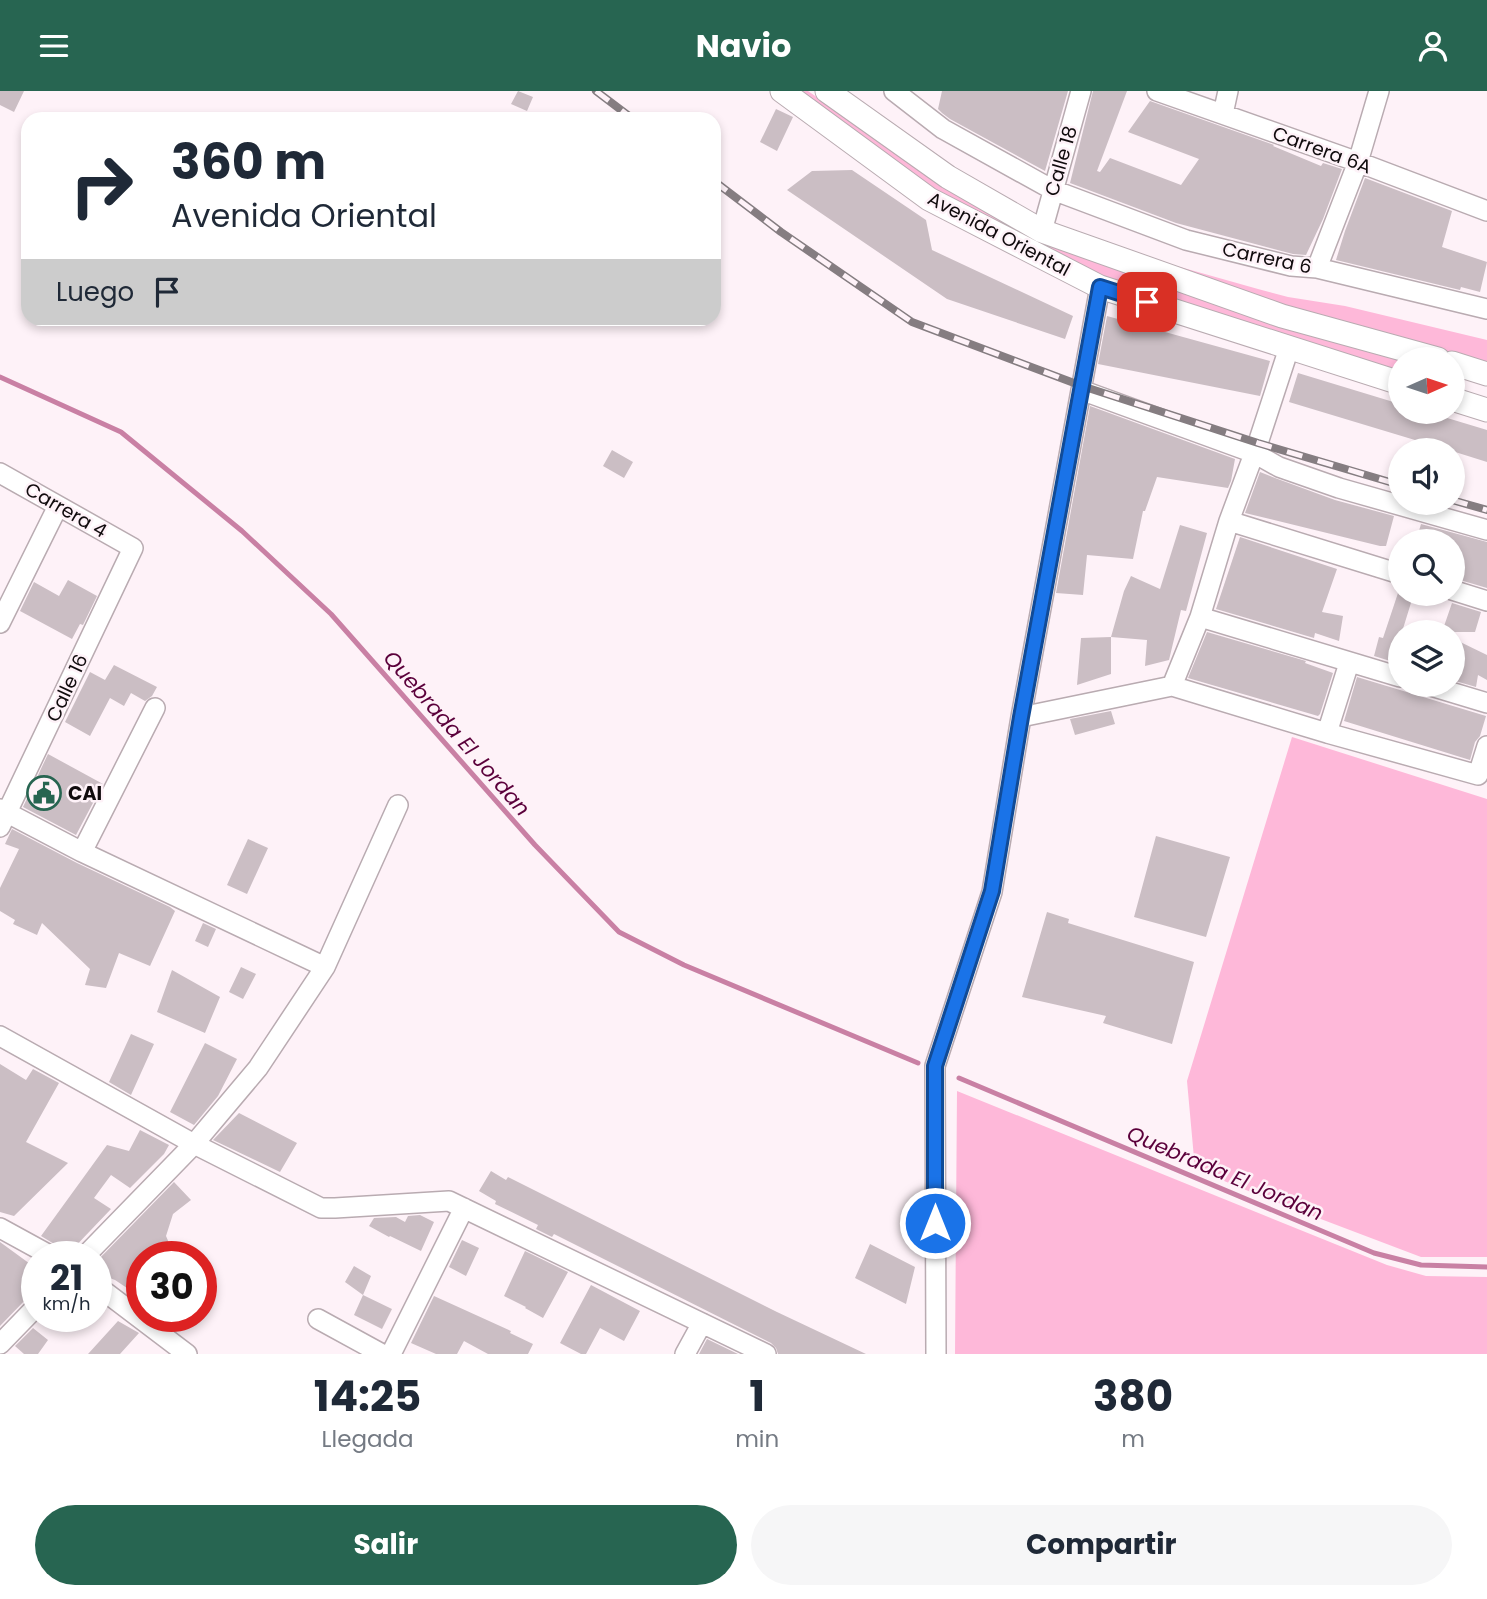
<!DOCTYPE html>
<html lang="es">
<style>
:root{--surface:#fff;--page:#f6f6f7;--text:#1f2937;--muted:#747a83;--accent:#276551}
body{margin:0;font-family:Poppins,sans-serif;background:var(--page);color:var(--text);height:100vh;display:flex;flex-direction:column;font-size:26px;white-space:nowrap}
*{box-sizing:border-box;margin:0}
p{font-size:23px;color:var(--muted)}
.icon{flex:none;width:38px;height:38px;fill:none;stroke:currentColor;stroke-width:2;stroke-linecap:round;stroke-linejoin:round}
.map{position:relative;height:1263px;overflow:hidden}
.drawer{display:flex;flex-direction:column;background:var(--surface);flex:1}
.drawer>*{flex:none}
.banner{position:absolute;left:21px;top:21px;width:700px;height:214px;border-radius:21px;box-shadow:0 4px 10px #0003;background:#fff;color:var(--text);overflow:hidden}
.needle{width:46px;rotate:87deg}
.controls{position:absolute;left:1388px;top:256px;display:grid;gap:14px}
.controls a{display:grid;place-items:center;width:77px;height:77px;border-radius:50%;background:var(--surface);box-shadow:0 4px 10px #0003;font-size:35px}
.speed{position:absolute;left:21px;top:1150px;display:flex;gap:14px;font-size:35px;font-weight:700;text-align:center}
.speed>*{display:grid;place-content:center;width:91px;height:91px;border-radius:50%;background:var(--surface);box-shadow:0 4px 10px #0003;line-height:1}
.speed small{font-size:18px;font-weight:400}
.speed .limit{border:10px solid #d22;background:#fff;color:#111}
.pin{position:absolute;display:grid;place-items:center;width:60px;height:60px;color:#fff;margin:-30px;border-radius:14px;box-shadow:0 4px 10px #0006}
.me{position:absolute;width:77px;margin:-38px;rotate:0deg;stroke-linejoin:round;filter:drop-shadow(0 0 5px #0008)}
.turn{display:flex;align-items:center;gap:24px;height:147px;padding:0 35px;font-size:32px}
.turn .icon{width:91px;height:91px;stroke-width:2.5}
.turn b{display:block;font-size:49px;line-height:60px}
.then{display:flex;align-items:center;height:66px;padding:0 35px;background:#0003;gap:14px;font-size:26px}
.eta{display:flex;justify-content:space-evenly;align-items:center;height:119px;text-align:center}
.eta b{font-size:42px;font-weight:700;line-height:49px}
.button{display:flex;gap:14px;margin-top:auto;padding:14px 35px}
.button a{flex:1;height:80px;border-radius:42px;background:var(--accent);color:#fff;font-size:28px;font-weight:700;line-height:80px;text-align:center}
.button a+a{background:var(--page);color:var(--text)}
header{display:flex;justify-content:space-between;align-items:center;height:91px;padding:0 35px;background:var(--accent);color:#fff;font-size:32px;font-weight:700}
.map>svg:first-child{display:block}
.green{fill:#feb8d9}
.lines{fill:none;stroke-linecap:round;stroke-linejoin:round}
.stream{stroke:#c980a4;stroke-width:5}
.building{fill:#cbbec4}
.minor-casing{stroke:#b9abb1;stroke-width:22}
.major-casing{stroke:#b9abb1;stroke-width:25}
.minor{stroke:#fff;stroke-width:19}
.major{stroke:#fff;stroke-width:23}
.rail-casing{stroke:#857d81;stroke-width:8}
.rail{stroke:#fef2f8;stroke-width:5;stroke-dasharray:16;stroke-linecap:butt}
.route-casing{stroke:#114b97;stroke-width:18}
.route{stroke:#1a73e8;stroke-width:12}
.labels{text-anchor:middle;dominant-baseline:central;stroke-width:5;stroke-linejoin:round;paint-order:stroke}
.street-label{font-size:19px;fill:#100b0d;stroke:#fef2f8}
.poi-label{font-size:19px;font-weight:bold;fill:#100b0d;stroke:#fef2f8;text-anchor:start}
.water-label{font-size:21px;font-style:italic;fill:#5b003b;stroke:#fef2f8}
</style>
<header><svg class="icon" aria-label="menu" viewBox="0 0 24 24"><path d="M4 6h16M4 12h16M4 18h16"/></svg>Navio<svg class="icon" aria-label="person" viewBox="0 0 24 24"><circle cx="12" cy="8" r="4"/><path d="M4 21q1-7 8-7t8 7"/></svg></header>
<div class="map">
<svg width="1487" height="1263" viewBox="0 0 1487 1263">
<rect width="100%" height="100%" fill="#fef2f8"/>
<path class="green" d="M 789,0 L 808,0 L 933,87 L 1071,161 L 1188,204 L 1400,268 L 1400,282 L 1134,197 L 1065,169 L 927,95 Z
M 1063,135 L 1141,165 L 1258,198 L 1288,206 L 1345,215 L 1487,249 L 1487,279 L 1370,243 L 1060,139 Z
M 1292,646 L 1487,708 L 1487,1166 L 1421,1166 L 1263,1106 L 1195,1078 L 1187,990 Z
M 957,1000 L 1387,1174 L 1426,1185 L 1487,1186 L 1487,1263 L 955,1263 Z"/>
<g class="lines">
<path class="stream" d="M 0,286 L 121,341 L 242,440 L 331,523 L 535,754 L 619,841 L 684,874 L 918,972
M 959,987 L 1374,1162 L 1421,1174 L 1487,1176"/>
</g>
<path class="building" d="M 0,0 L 24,0 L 14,21 L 0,14 Z
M 518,0 L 533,6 L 527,20 L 511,13 Z
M 942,0 L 1068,0 L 1045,80 L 950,28 L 942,22 L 938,18 Z
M 1093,0 L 1127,0 L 1097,80 L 1100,81 L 1110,67 L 1181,94 L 1199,68 L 1128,41 L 1150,10 L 1274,54 L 1273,55 L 1321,75 L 1323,72 L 1342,78 L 1323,128 L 1306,164 L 1293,163 L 1176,132 L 1070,92 Z
M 776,18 L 793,26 L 777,60 L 760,51 Z
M 852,79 L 926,129 L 932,159 L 1073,225 L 1065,248 L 947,208 L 787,99 L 812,80 Z
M 1365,87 L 1452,120 L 1442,156 L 1487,171 L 1480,201 L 1461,196 L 1460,199 L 1336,169 L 1345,140 Z
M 1107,225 L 1270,270 L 1260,305 L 1098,273 Z
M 1298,282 L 1400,313 L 1400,320 L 1424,320 L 1487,339 L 1487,371 L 1452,360 L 1452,359 L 1448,359 L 1289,311 Z
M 1090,315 L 1235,368 L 1231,390 L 1228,397 L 1157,386 L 1145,420 L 1143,420 L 1133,468 L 1087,464 L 1083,504 L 1056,502 Z
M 612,359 L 633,371 L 624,387 L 603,375 Z
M 1260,381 L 1275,387 L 1335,409 L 1394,425 L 1386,455 L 1380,455 L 1245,422 Z
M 1421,433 L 1487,451 L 1487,497 L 1460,489 L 1462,485 L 1452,483 L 1452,450 L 1416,450 Z
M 1180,434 L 1207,442 L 1186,520 L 1181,519 L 1169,569 L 1145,575 L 1147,549 L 1111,546 L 1124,500 L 1131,485 L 1160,498 Z
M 1240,446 L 1337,478 L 1322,521 L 1343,525 L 1339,550 L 1315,542 L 1314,547 L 1216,518 Z
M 68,489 L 97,505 L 83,534 L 80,533 L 72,548 L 20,520 L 34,491 L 59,505 Z
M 1398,502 L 1414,502 L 1402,541 L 1400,541 L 1400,573 L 1374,565 L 1379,546 L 1383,547 Z
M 1452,512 L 1481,521 L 1475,541 L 1442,541 Z
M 1207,541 L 1306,570 L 1305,572 L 1333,582 L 1320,623 L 1318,625 L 1188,587 Z
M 1111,546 L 1111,583 L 1077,594 L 1081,547 Z
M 1452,547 L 1487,564 L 1487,589 L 1478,584 L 1476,596 L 1452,589 Z
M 114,574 L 157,596 L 152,605 L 145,610 L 131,602 L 124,615 L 110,607 L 90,645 L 65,631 L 90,581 L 105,589 Z
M 1357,586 L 1486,625 L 1480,645 L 1475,651 L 1470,669 L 1344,630 Z
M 1111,620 L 1115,633 L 1075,644 L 1070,628 Z
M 48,663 L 103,693 L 76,744 L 23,716 Z
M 12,738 L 77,772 L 170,816 L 175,820 L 150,875 L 119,862 L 106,897 L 85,894 L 90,878 L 42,832 L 37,844 L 13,833 L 15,829 L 0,820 L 0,797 L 19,758 L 5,753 Z
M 1156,745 L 1230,766 L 1206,846 L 1134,826 Z
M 248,748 L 268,757 L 247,803 L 227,794 Z
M 1047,821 L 1069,828 L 1068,832 L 1194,871 L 1172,953 L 1103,932 L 1106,925 L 1022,906 Z
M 203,832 L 216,838 L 208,856 L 195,850 Z
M 241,876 L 256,883 L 243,908 L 229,901 Z
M 172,879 L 220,906 L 205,942 L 157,921 Z
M 131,943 L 154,953 L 131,1004 L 109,991 Z
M 205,952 L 237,968 L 218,1005 L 194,1034 L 170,1021 Z
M 0,973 L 26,989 L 33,978 L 59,992 L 26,1051 L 68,1072 L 14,1125 L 0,1121 Z
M 239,1022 L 297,1052 L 280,1081 L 213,1049 Z
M 140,1039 L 169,1054 L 164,1063 L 130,1097 L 111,1084 L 94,1107 L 111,1118 L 69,1162 L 41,1145 L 107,1054 L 129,1060 Z
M 491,1080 L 506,1089 L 508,1086 L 777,1221 L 866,1263 L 778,1263 L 776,1257 L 771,1252 L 554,1143 L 552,1146 L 536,1138 L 538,1134 L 495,1113 L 496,1110 L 479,1100 Z
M 174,1091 L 191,1109 L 173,1123 L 166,1145 L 175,1166 L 142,1166 L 142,1207 L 115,1189 L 96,1182 L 96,1171 Z
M 420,1124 L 434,1131 L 421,1160 L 390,1145 L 389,1146 L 369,1135 L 374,1127 L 396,1126 L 405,1131 L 408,1125 Z
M 462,1149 L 479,1157 L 466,1185 L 449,1176 Z
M 0,1151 L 37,1178 L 37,1195 L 33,1199 L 36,1201 L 28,1206 L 0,1235 Z
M 870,1153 L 915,1176 L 906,1213 L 855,1187 Z
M 525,1160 L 568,1181 L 543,1227 L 525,1217 L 526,1216 L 504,1205 Z
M 354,1175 L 371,1185 L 363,1204 L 345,1191 Z
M 591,1194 L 640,1220 L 624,1250 L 600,1237 L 586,1263 L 581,1263 L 560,1252 Z
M 363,1204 L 392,1218 L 382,1238 L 354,1224 Z
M 434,1205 L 511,1240 L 510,1242 L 533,1253 L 528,1263 L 488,1263 L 464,1250 L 457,1263 L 436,1263 L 411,1252 Z
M 118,1230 L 139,1242 L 120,1263 L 88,1263 Z
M 33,1237 L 48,1249 L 38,1263 L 24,1263 L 15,1255 Z
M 707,1248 L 738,1263 L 699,1263 Z"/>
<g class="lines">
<g class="minor-casing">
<path id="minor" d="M 894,0 L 943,38 L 1053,99 L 1186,149 L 1291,175 L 1317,177 L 1487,218
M 1157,0 L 1358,71 L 1487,120
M 1223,23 L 1228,0
M 1042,140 L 1081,0
M 1317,177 L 1358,71 L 1379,0
M 1081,299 L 1254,362 L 1279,376 L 1339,397 L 1487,439
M 0,382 L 133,457 L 0,736
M 1229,430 L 1400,483
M 1452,499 L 1487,510
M 1200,526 L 1400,586
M 0,532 L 58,415
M 1424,593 L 1487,612
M 1172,595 L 1200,526 L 1229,430 L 1258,352 L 1289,257
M 1021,626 L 1172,595 L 1327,642 L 1478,684 L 1487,655
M 1327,642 L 1349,572
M 0,718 L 82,761 L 325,876
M 82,761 L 155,617
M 0,945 L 194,1053 L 321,1117 L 335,1117 L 449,1110 L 766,1263
M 0,1137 L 53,1166
M 84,1166 L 194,1053 L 258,977 L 325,876 L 398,714
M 96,1194 L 187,1263
M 318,1228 L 382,1263
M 0,1253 L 37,1215
M 391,1263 L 464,1117
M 685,1263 L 702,1232
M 936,1263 L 935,975 L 992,801 L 1021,626 L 1100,196"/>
</g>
<g class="major-casing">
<path id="major" d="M 782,0 L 929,108 L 1100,196 L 1400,292
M 827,0 L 948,86 L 1042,140 L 1282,225 L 1438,268
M 1452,272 L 1487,283
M 1452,308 L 1487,319"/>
</g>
<use href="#minor" class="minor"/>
<use href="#major" class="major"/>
<g class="rail-casing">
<path id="rail" d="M 596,0 L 633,28
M 714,90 L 781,141 L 912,231 L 1082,295 L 1258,352 L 1400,394
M 1452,409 L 1487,419"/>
</g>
<use href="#rail" class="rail"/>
</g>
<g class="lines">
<g class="route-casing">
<path id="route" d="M 935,1132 L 935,975 L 992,800 L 1021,626 L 1100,196 L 1147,211"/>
</g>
<use href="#route" class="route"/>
</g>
<defs>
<g id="civic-ring" transform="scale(1.75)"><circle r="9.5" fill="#fef2f8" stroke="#276551" stroke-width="1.5"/><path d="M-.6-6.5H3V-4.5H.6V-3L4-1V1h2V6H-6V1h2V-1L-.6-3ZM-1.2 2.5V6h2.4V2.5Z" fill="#276551"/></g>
</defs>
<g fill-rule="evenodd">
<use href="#civic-ring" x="44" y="702"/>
</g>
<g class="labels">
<g class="street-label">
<text transform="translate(1322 59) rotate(20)">Carrera 6A</text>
<text transform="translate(1061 70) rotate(-74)">Calle 18</text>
<text transform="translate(999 143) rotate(28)">Avenida Oriental</text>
<text transform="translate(1267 167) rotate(12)">Carrera 6</text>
<text transform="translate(66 419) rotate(30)">Carrera 4</text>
<text transform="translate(67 597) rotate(-65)">Calle 16</text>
</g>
<g class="poi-label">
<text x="68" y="702">CAI</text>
</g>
<g class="water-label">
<text transform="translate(457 642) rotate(49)">Quebrada El Jordan</text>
<text transform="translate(1225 1082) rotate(23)">Quebrada El Jordan</text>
</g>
</g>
</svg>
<div class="controls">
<a><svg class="needle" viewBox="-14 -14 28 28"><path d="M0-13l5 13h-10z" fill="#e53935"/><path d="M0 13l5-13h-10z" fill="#747a83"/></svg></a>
<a><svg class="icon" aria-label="sound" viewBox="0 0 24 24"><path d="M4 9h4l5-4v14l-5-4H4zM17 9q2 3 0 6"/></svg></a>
<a><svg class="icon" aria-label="search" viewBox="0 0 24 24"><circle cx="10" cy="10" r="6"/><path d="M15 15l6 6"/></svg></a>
<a><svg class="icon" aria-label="layers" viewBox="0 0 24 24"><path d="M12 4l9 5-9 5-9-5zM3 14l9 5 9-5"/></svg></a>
</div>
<div class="speed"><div>21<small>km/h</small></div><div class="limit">30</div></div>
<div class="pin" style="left:1147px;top:211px;background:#d93025"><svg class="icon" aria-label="arrive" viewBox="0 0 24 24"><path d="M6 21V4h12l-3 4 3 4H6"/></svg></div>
<svg class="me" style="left:935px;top:1132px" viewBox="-20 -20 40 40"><circle r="17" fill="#1a73e8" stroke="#fff" stroke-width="3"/><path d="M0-11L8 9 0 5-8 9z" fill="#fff"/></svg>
<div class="banner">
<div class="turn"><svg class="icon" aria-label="right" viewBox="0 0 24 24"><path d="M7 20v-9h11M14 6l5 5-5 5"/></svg><div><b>360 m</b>Avenida Oriental</div></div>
<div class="then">Luego<svg class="icon" aria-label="arrive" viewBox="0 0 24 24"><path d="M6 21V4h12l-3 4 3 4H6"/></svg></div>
</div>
</div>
<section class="drawer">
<div class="eta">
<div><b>14:25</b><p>Llegada</p></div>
<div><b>1</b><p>min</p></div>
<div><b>380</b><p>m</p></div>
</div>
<div class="button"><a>Salir</a><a>Compartir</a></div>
</section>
